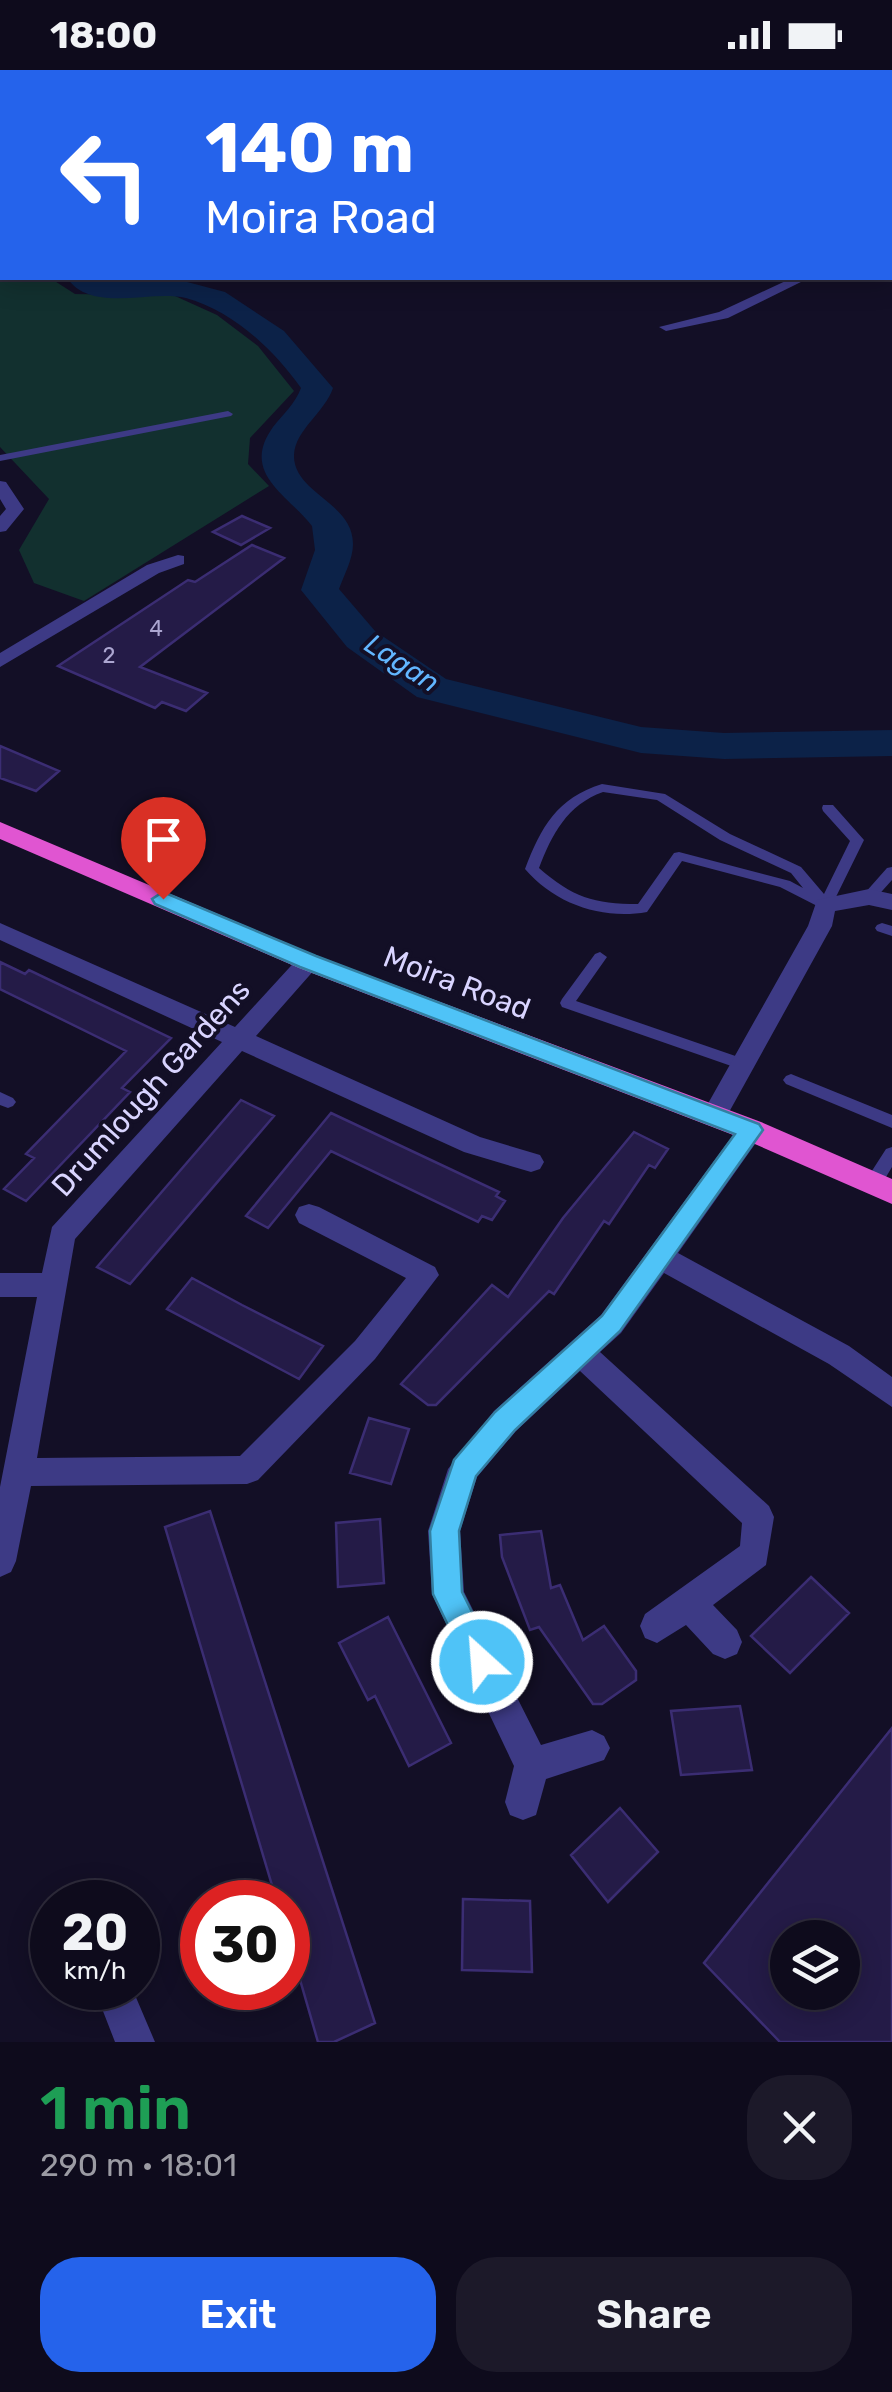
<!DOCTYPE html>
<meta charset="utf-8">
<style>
:root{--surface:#0e0b1c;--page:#1c1929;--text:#f1f3f6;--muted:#9b9ba3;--line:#2e2b3b;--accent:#2563eb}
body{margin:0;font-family:Rubik,sans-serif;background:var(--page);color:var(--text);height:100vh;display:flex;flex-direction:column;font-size:38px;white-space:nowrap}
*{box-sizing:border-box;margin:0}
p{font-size:32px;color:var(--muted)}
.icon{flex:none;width:55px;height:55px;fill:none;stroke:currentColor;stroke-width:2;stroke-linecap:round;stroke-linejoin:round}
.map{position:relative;height:1972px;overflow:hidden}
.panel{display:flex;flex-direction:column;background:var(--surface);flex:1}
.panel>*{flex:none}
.banner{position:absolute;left:0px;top:0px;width:892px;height:210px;box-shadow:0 5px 25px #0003,0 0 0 2px var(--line);background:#2563eb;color:#fff;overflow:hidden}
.buttons{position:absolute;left:770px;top:1850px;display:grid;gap:20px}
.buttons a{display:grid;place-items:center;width:90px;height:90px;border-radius:50%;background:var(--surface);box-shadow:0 5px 25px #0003,0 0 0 2px var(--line);font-size:50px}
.speed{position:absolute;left:30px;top:1810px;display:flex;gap:20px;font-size:50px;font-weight:700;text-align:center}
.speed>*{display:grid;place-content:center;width:130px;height:130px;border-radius:50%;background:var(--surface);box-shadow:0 5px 25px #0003,0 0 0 2px var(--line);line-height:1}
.speed small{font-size:25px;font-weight:400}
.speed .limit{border:15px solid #d22;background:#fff;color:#111}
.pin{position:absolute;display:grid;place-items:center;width:85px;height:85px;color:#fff;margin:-102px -42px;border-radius:50% 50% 50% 0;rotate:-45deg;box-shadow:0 0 10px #0007}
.pin .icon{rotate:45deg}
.me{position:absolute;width:110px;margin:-55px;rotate:334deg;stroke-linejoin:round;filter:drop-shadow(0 0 8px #0008)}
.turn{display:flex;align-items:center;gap:35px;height:210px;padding:0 40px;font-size:45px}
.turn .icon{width:130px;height:130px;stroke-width:2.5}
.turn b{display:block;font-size:70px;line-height:85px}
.round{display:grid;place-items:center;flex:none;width:105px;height:105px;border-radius:40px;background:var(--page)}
.headline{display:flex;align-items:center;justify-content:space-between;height:170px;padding:0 40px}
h1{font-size:60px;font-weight:600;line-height:75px;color:#1e9e55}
.action{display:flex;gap:20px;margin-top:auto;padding:20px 40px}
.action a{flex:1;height:115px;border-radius:40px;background:var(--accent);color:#fff;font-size:40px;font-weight:600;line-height:115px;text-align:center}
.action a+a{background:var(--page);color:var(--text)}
.status{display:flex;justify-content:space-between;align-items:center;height:70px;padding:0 50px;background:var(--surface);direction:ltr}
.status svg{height:28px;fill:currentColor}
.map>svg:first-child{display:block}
.green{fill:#12302f}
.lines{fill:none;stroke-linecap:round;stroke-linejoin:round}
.river{fill:#0c2248;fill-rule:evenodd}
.building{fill:#241b47;stroke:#3b2d73;stroke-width:2.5;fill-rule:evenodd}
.service{fill:#3d3a85;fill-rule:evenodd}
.minor{fill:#3d3a85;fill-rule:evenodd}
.trunk{fill:#e055d1;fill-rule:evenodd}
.route{fill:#4fc3f7;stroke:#337fa1;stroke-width:2.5}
.labels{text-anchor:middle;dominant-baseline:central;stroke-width:8;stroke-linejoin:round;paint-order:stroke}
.far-number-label{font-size:22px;fill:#aca6d1}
.far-water-label{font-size:28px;font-style:italic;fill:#62b6ff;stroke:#130f26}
.street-label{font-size:30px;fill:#d9d4ff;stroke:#130f26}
</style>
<div class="status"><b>18:00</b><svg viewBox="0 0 49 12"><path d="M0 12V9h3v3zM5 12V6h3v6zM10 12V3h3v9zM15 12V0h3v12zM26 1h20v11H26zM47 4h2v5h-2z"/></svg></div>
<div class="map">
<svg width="892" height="1972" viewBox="0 0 892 1972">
<rect width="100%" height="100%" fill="#130f26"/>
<path class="green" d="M 0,121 L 2,208 L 50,208 L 75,224 L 175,226 L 217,245 L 258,276 L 294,321 L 250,368 L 248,394 L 269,416 L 84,531 L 34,513 L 19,480 L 49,429 L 0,377 Z"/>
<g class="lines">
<path class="river" d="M 2,16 L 2,31 L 0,32 L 0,17 Z
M 0,92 L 2,93 L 2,110 L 0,109 Z
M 67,208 L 172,208 L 225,222 L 284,261 L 333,318 C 325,342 295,360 294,385 C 293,423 353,432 353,474 C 353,489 344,505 339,519 L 375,561 L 446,609 L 641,657 L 724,663 L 892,660 L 892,686 L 724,689 L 641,683 L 417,627 L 347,577 L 301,520 L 315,480 L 312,456 C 287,424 240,403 273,357 C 283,344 295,334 301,318 C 273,279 233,241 186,228 C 150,219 92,244 67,208 Z"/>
</g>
<path class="building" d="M 242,446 L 270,458 L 241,475 L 213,462 Z
M 252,475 L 284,488 L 140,597 L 207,623 L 186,641 L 162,632 L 155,638 L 58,596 L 188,510 L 195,512 Z
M 0,676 L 59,701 L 36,721 L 0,708 Z
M 0,892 L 25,904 L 29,900 L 171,968 L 122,1018 L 130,1022 L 26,1131 L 4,1119 L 34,1088 L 26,1084 L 126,981 L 0,919 Z
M 241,1030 L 274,1046 L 130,1214 L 97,1197 Z
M 331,1043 L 499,1122 L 496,1126 L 505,1131 L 492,1150 L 482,1146 L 478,1152 L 331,1081 L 268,1158 L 246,1146 Z
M 634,1062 L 668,1079 L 655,1098 L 649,1095 L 609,1154 L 604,1151 L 554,1224 L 549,1221 L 436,1335 L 428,1335 L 401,1314 L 492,1215 L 508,1227 L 563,1148 Z
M 192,1208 L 242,1235 L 323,1276 L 299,1309 L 167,1239 Z
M 369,1348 L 409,1359 L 391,1414 L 350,1403 Z
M 210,1441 L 375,1953 L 334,1972 L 318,1972 L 288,1868 L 288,1832 L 277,1832 L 165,1457 Z
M 380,1449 L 384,1513 L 338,1517 L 336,1453 Z
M 541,1461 L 551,1518 L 560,1515 L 583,1570 L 604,1556 L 636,1601 L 636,1610 L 602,1634 L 593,1634 L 539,1557 L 530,1560 L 502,1487 L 500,1465 Z
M 811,1507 L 849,1543 L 790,1603 L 751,1566 Z
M 388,1547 L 451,1673 L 409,1696 L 375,1626 L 368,1630 L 339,1573 Z
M 740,1636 L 752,1700 L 681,1705 L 671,1641 Z
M 892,1658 L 892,1972 L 780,1972 L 704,1893 ZM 788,1868 L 842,1868 L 842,1922 L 788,1922 Z
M 620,1738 L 658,1782 L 608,1832 L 571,1785 Z
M 463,1829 L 530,1831 L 532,1902 L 462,1900 Z"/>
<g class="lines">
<path class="service" d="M 228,341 L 233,344 L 231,346 L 0,391 L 0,385 Z
M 602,714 L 665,724 L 730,764 L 801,797 L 824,824 L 850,771 L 823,741 L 822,738 L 823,735 L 833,735 L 864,770 L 832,835 L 825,840 L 780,817 L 682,791 L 647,842 C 602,850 555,834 525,799 C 541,757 557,728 602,714 ZM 603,722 L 657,730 L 720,770 L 791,803 L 803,818 L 790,811 L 679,782 L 674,783 L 638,834 C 594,834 572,827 539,798 C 552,764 567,735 603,722 Z
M 892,797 L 892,810 L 874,830 L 864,830 L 862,827 L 864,824 L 887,798 Z
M 882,853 L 892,856 L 892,866 L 877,861 L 875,858 L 877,855 Z
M 600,882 L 607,887 L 576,931 L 747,990 L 750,994 L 747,998 L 737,998 L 562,937 L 560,933 L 562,929 L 595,884 Z
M 791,1004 L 892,1045 L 892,1058 L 786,1014 L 783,1010 L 786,1006 Z
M 0,1022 L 13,1028 L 16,1032 L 13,1036 L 8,1038 L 0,1035 Z
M 892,1077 L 892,1097 L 880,1117 L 874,1118 L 868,1117 L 866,1112 L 868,1107 L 886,1079 Z"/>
<path class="minor" d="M 863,0 L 891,0 L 892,2 L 865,2 Z
M 892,159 L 892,167 L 890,168 L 890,160 Z
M 792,208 L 809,208 L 728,248 L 666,261 L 659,257 L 719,242 Z
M 0,411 L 6,412 L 24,439 L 6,461 L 0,462 L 0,446 L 6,439 L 0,429 Z
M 178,485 L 184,486 L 184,494 L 159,503 L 0,597 L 0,583 L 147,495 Z
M 869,819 L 892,824 L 892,840 L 869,835 L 835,841 L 832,856 L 723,1053 L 705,1053 L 701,1046 L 808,856 L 817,830 Z
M 0,853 L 235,957 L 300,886 L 316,886 L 320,892 L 316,898 L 256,966 L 480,1067 L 540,1085 L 544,1092 L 540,1099 L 531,1102 L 464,1082 L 242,981 L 75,1169 L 37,1388 L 240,1386 L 355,1271 L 406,1208 L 299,1153 L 295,1145 L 299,1137 L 309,1134 L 319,1137 L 435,1197 L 439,1205 L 375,1289 L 258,1410 L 247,1414 L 31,1416 L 16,1491 L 11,1502 L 0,1507 L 0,1417 L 37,1227 L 0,1227 L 0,1203 L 42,1203 L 52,1157 L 222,972 L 0,870 Z
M 751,1050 L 760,1053 L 764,1060 L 760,1067 L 678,1183 L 849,1276 L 892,1307 L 892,1337 L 829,1294 L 664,1203 L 621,1263 L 600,1282 L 769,1436 L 774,1447 L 766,1495 L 713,1535 L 737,1560 L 742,1572 L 737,1584 L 725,1589 L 713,1584 L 686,1555 L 657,1573 L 645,1568 L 640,1556 L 645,1544 L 740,1476 L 742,1453 L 580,1301 L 516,1361 L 477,1407 L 460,1461 L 464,1522 L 541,1675 L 592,1660 L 604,1666 L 610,1678 L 604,1690 L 546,1709 L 536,1745 L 523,1750 L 510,1745 L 505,1732 L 514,1696 L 432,1524 L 428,1461 L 448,1399 L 494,1341 L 601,1245 L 742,1053 Z
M 78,1812 L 91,1818 L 96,1832 L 60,1832 L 65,1818 Z
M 94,1918 L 132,1918 L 155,1972 L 115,1972 Z"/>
<path class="trunk" d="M 0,752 L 317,886 L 761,1052 L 892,1109 L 892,1134 L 741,1068 L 299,898 L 0,769 Z"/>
</g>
<path class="route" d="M 163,822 L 316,886 L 759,1054 L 763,1060 L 620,1261 L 515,1360 L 476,1406 L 459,1461 L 462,1522 L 497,1592 L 492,1603 L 482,1608 L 471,1603 L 433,1524 L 430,1461 L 454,1390 L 495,1342 L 602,1246 L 735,1064 L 300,897 L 155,834 L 152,829 Z"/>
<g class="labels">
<g class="far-number-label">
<text x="156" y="558">4</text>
<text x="109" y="585">2</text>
</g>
<g class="far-water-label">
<text transform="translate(402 593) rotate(33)">Lagan</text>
</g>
<g class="street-label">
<text transform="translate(457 913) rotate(21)">Moira Road</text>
<text transform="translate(151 1018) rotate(-48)">Drumlough Gardens</text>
</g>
</g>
</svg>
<div class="buttons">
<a><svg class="icon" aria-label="layers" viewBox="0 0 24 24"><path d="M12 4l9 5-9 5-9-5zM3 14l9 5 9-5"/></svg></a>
</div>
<div class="speed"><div>20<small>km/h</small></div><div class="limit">30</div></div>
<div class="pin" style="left:163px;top:829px;background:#d93025"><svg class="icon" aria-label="arrive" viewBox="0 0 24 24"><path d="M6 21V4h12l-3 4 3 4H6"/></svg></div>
<svg class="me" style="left:482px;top:1592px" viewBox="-20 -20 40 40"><circle r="17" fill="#4fc3f7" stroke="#fff" stroke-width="3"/><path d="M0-11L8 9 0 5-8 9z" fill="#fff"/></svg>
<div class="banner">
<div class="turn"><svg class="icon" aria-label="left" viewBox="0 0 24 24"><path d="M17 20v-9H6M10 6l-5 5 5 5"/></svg><div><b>140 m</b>Moira Road</div></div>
</div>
</div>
<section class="panel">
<div class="headline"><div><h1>1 min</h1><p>290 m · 18:01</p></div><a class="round"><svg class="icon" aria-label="close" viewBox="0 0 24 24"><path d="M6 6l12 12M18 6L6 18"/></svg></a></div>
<div class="action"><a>Exit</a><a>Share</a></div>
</section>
